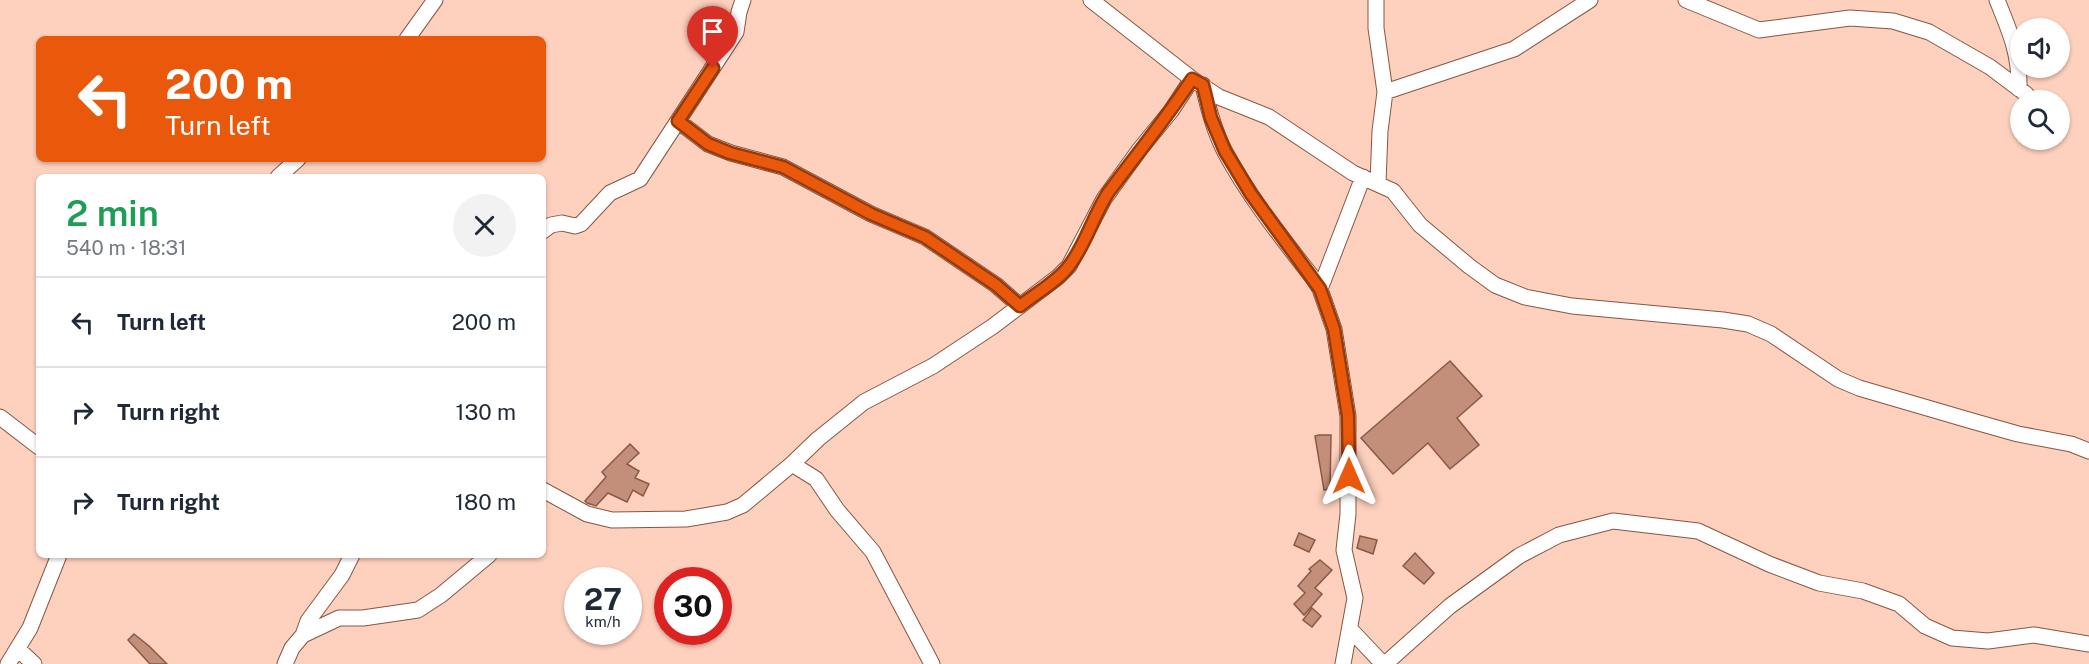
<!DOCTYPE html>
<meta charset="utf-8">
<style>
:root{--surface:#fff;--page:#f2f2f3;--text:#1f2937;--muted:#747a83;--line:#e0e1e3}
body{margin:0;font-family:"Public Sans",sans-serif;background:var(--page);color:var(--text);height:100vh;display:flex;flex-direction:column;font-size:22px;white-space:nowrap}
*{box-sizing:border-box;margin:0}
p{font-size:20px;color:var(--muted)}
.icon{flex:none;width:33px;height:33px;fill:none;stroke:currentColor;stroke-width:2;stroke-linecap:round;stroke-linejoin:round}
.map{position:relative;flex:1;overflow:hidden}
.drawer{position:absolute;left:36px;top:174px;width:510px;height:384px;display:flex;flex-direction:column;background:var(--surface);border-radius:9px;box-shadow:0 2px 4px #0004}
.drawer>*{flex:none}
.banner{position:absolute;left:36px;top:36px;width:510px;height:126px;border-radius:9px;box-shadow:0 2px 4px #0004;background:#ea580c;color:#fff;overflow:hidden}
.buttons{position:absolute;left:2010px;top:18px;display:grid;gap:12px}
.buttons a{display:grid;place-items:center;width:60px;height:60px;border-radius:50%;background:var(--surface);box-shadow:0 2px 4px #0004;font-size:30px}
.speed{position:absolute;left:564px;top:567px;display:flex;gap:12px;font-size:30px;font-weight:700;text-align:center}
.speed>*{display:grid;place-content:center;width:78px;height:78px;border-radius:50%;background:var(--surface);box-shadow:0 2px 4px #0004;line-height:1}
.speed small{font-size:15px;font-weight:400}
.speed .limit{border:9px solid #d22;background:#fff;color:#111}
.pin{position:absolute;display:grid;place-items:center;width:51px;height:51px;color:#fff;margin:-62px -26px;border-radius:50% 50% 50% 0;rotate:-45deg;box-shadow:0 0 6px #0007}
.pin .icon{rotate:45deg}
.me{position:absolute;width:66px;margin:-33px;rotate:0deg;stroke-linejoin:round;filter:drop-shadow(0 0 4px #0008)}
.turn{display:flex;align-items:center;gap:21px;height:126px;padding:0 30px;font-size:27px}
.turn .icon{width:78px;height:78px;stroke-width:2.5}
.turn b{display:block;font-size:42px;line-height:51px}
.round{display:grid;place-items:center;flex:none;width:63px;height:63px;border-radius:32px;background:var(--page)}
.summary{display:flex;align-items:center;justify-content:space-between;height:102px;padding:0 30px}
h1{font-size:36px;font-weight:600;line-height:45px;color:#1e9e55}
ul{padding:0;list-style:none}
li{display:flex;align-items:center;gap:18px;height:90px;padding:0 30px;border-top:2px solid var(--line)}
li div{flex:1}
li b{display:block;font-size:22px}
li em{font-style:normal}
.map>svg:first-child{display:block}
.building{fill:#c48f7a;stroke:#8a5845;stroke-width:1.5}
.lines{fill:none;stroke-linecap:round;stroke-linejoin:round}
.minor-casing{stroke:#875643;stroke-width:17}
.minor{stroke:#fff;stroke-width:15}
.route-casing{stroke:#983908;stroke-width:15}
.route{stroke:#ea580c;stroke-width:10}
</style>
<div class="map">
<svg width="2089" height="664" viewBox="0 0 2089 664">
<rect width="100%" height="100%" fill="#fed0be"/>
<path class="building" d="M 1450,361 L 1482,396 L 1457,418 L 1479,445 L 1450,469 L 1428,443 L 1393,474 L 1361,438 Z
M 1319,435 L 1331,435 L 1330,489 L 1324,490 L 1315,436 Z
M 630,444 L 639,453 L 627,464 L 639,471 L 635,478 L 649,484 L 643,496 L 633,490 L 627,502 L 608,493 L 596,506 L 587,503 L 585,501 L 606,477 L 602,472 Z
M 1299,533 L 1315,540 L 1309,552 L 1294,545 Z
M 1360,536 L 1377,540 L 1373,554 L 1357,548 Z
M 1415,553 L 1434,573 L 1424,584 L 1403,566 Z
M 1320,560 L 1332,570 L 1315,588 L 1322,594 L 1304,615 L 1294,604 L 1305,593 L 1298,586 L 1311,571 L 1309,569 Z
M 1312,608 L 1321,616 L 1312,627 L 1303,620 Z
M 134,634 L 149,646 L 167,664 L 150,664 L 128,640 Z"/>
<g class="lines">
<g class="minor-casing">
<path id="minor" d="M 1091,0 L 1192,79 L 1219,97 L 1269,117 L 1353,173 L 1393,191 L 1420,225 L 1469,266 L 1495,285 L 1525,297 L 1572,306 L 1723,320 L 1748,324 L 1771,334 L 1838,379 L 1859,388 L 1972,421 L 2018,434 L 2071,444 L 2089,451
M 1376,0 L 1376,28 L 1385,92 L 1380,131 L 1378,183
M 1686,0 L 1759,30 L 1850,18 L 1893,21 L 1929,32 L 1990,67 L 2026,94 L 2031,100
M 1997,0 C 2010,32 2020,54 2019,89
M 407,39 L 435,0
M 1203,85 C 1208,108 1214,131 1225,152 C 1249,197 1282,238 1313,278 L 1320,289 L 1334,329 L 1348,416 L 1348,514 L 1344,550 L 1355,598 L 1343,664
M 1385,92 L 1514,49 L 1590,0
M 678,121 L 708,144 L 731,153 L 783,167 L 871,214 L 925,237 L 996,285 L 1020,306
M 278,177 L 298,159
M 543,231 L 551,225 L 562,223 L 575,226 L 581,224 L 610,193 L 640,179 L 736,32 L 739,12 L 743,0
M 1320,289 L 1363,177
M 0,417 L 39,447
M 792,464 L 816,479 L 837,510 L 873,552 L 932,664
M 543,490 L 587,514 L 612,520 L 686,519 L 727,512 L 743,505 L 792,464 L 818,439 L 864,402 L 933,366 L 992,327 L 1058,277 L 1069,266 L 1104,199 L 1140,149 L 1171,111 L 1192,79
M 1350,629 L 1383,664
M 303,635 L 339,618 L 363,618 L 418,610 L 441,595 L 489,555
M 18,649 L 34,664
M 8,664 L 30,628 L 59,555
M 285,664 L 292,648 L 303,635 L 308,621 L 342,575 L 352,555
M 1385,664 L 1450,606 L 1519,556 L 1559,535 L 1613,521 L 1698,531 L 1769,564 L 1819,583 L 1863,591 L 1899,604 L 1925,626 L 1952,638 L 1988,641 L 2034,635 L 2089,644"/>
</g>
<use href="#minor" class="minor"/>
</g>
<g class="lines">
<g class="route-casing">
<path id="route" d="M 713,68 L 678,121 L 708,144 L 730,153 L 783,167 L 871,214 L 925,237 L 996,285 L 1020,306 C 1036,293 1057,282 1069,266 C 1086,244 1093,216 1108,193 C 1136,155 1166,119 1192,79 L 1203,85 L 1211,118 L 1225,151 L 1251,194 L 1320,289 L 1334,329 L 1348,416 L 1349,476"/>
</g>
<use href="#route" class="route"/>
</g>
</svg>
<div class="buttons">
<a><svg class="icon" aria-label="sound" viewBox="0 0 24 24"><path d="M4 9h4l5-4v14l-5-4H4zM17 9q2 3 0 6"/></svg></a>
<a><svg class="icon" aria-label="search" viewBox="0 0 24 24"><circle cx="10" cy="10" r="6"/><path d="M15 15l6 6"/></svg></a>
</div>
<div class="speed"><div>27<small>km/h</small></div><div class="limit">30</div></div>
<div class="pin" style="left:713px;top:68px;background:#d93025"><svg class="icon" aria-label="arrive" viewBox="0 0 24 24"><path d="M6 21V4h12l-3 4 3 4H6"/></svg></div>
<svg class="me" style="left:1349px;top:476px" viewBox="-20 -20 40 40"><path d="M0-17L14 15 0 8-14 15z" fill="#ea580c" stroke="#fff" stroke-width="4"/></svg>
<div class="banner">
<div class="turn"><svg class="icon" aria-label="left" viewBox="0 0 24 24"><path d="M17 20v-9H6M10 6l-5 5 5 5"/></svg><div><b>200 m</b>Turn left</div></div>
</div>
<section class="drawer">
<div class="summary"><div><h1>2 min</h1><p>540 m · 18:31</p></div><a class="round"><svg class="icon" aria-label="close" viewBox="0 0 24 24"><path d="M6 6l12 12M18 6L6 18"/></svg></a></div>
<ul>
<li><svg class="icon" aria-label="left" viewBox="0 0 24 24"><path d="M17 20v-9H6M10 6l-5 5 5 5"/></svg><div><b>Turn left</b></div><em>200 m</em></li>
<li><svg class="icon" aria-label="right" viewBox="0 0 24 24"><path d="M7 20v-9h11M14 6l5 5-5 5"/></svg><div><b>Turn right</b></div><em>130 m</em></li>
<li><svg class="icon" aria-label="right" viewBox="0 0 24 24"><path d="M7 20v-9h11M14 6l5 5-5 5"/></svg><div><b>Turn right</b></div><em>180 m</em></li>
</ul>
</section>
</div>
